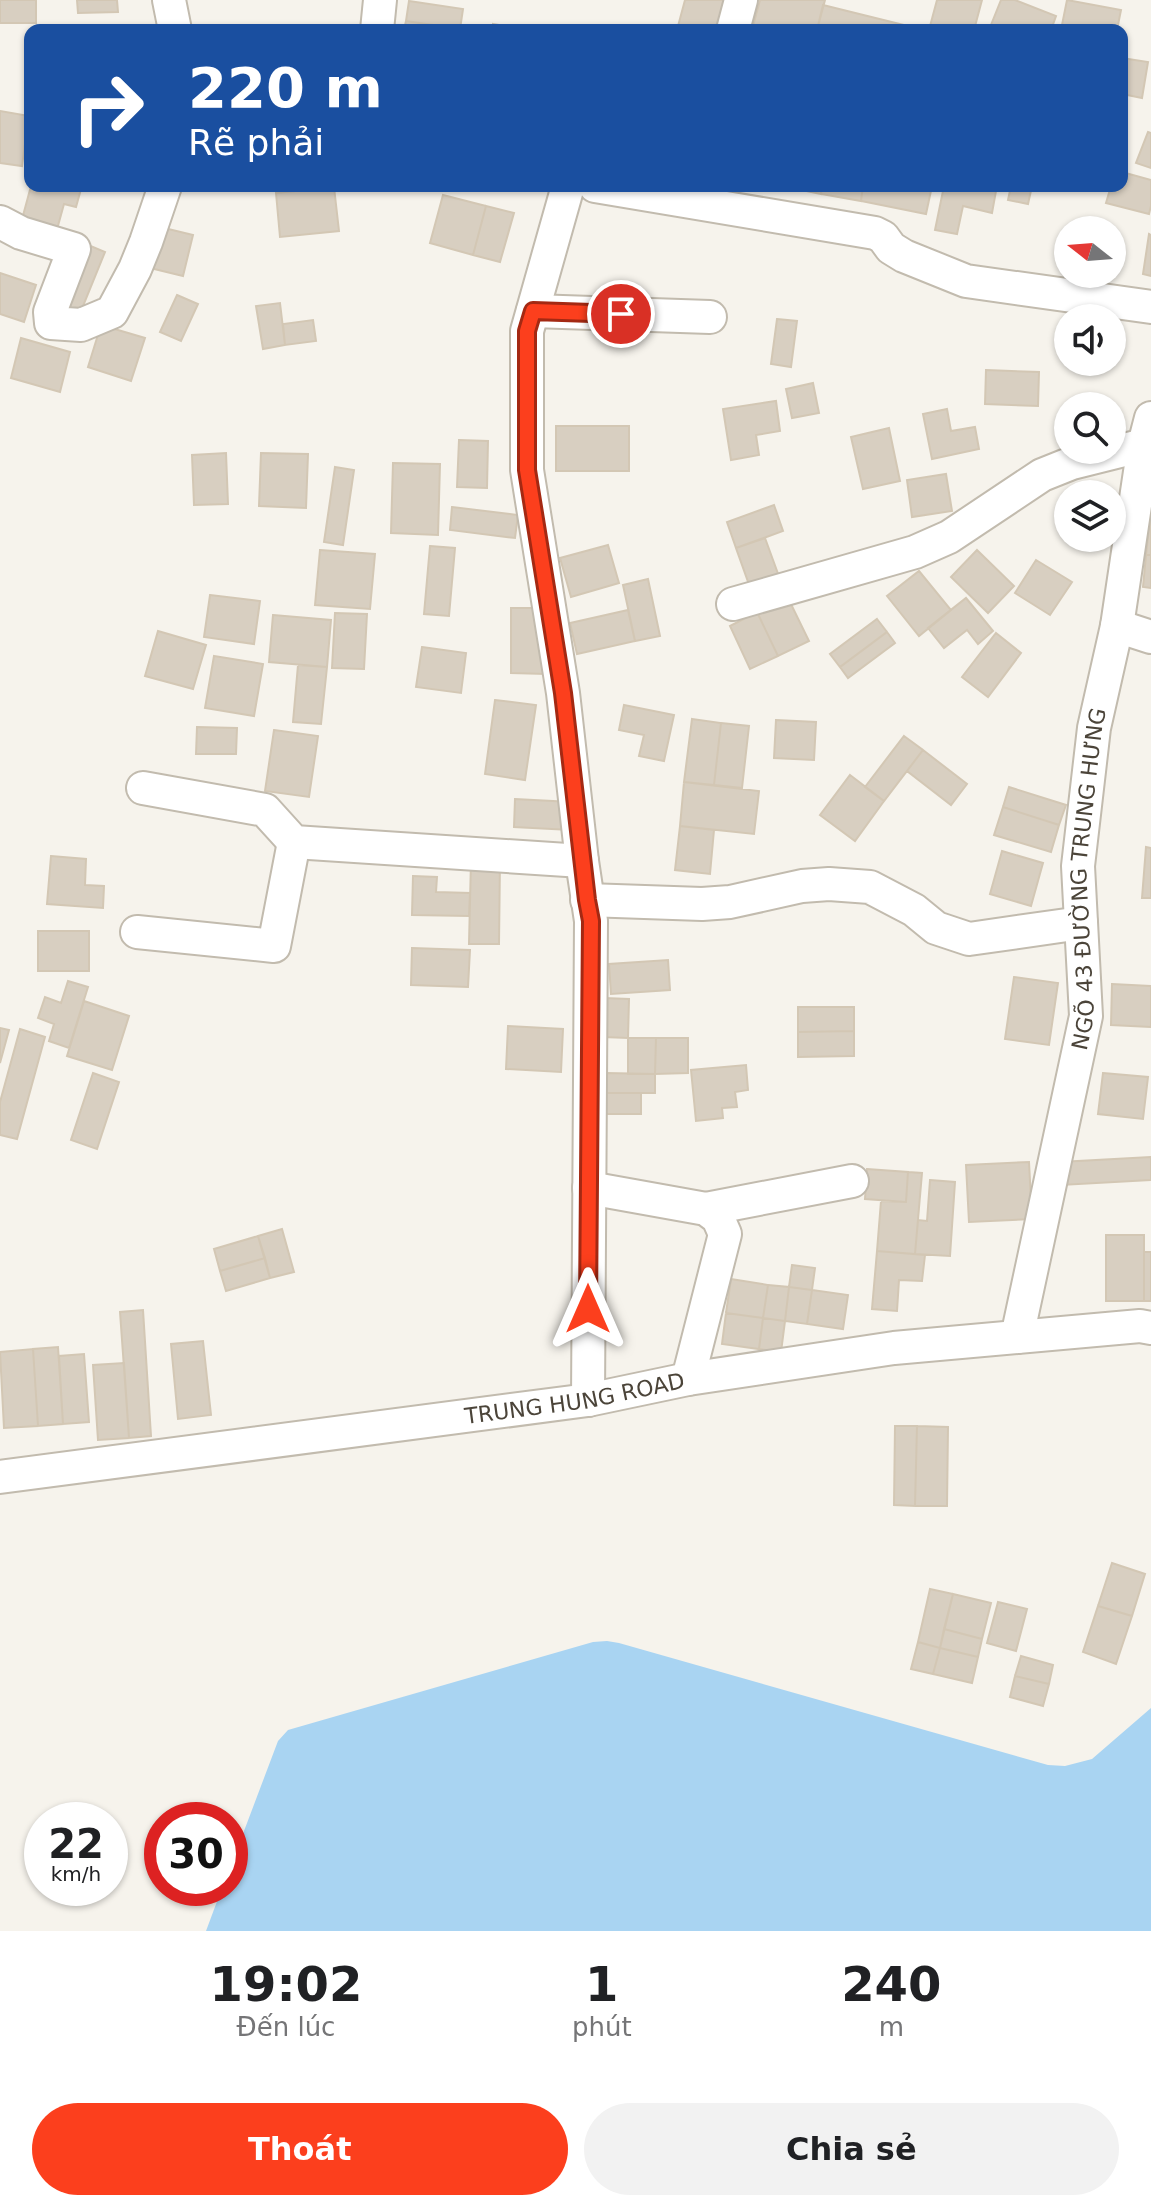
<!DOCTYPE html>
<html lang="vi">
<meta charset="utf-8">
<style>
:root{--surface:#fff;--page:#f2f2f2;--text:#202124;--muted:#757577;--accent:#fc3f1d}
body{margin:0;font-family:"DejaVu Sans",sans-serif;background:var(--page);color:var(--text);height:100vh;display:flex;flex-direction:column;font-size:30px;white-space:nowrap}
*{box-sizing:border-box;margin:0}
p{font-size:26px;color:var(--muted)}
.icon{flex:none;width:44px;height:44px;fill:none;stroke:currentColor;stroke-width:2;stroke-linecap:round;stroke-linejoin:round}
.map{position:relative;height:1931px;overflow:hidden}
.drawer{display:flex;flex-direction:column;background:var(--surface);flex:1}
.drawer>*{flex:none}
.banner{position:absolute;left:24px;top:24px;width:1104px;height:168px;border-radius:16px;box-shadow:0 2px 6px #0004;background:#1a4fa0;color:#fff;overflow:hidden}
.needle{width:52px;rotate:287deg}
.tools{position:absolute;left:1054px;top:216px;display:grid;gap:16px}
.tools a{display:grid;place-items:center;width:72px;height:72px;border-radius:50%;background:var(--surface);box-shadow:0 2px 6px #0004;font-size:40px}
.speed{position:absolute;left:24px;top:1802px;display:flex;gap:16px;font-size:40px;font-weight:700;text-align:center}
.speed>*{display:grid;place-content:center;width:104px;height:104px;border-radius:50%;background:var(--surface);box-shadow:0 2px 6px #0004;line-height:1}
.speed small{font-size:20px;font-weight:400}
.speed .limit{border:12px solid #d22;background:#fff;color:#111}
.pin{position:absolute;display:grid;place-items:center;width:68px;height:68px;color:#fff;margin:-34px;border:4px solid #fff;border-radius:50%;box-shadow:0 2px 8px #0007}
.me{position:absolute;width:88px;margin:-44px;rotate:0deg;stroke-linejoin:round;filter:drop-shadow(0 0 6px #0008)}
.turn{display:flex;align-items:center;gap:28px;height:168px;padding:0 32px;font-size:36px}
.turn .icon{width:104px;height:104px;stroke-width:2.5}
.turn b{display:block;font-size:56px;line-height:68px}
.eta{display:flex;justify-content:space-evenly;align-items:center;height:136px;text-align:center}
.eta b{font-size:48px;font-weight:700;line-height:56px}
.cta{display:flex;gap:16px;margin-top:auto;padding:16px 32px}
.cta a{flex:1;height:92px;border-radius:48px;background:var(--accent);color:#fff;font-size:32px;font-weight:700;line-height:92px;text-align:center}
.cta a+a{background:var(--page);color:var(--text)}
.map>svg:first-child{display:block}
.water{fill:#a9d4f2}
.building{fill:#d8cfc1;stroke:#d3c7b4;stroke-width:2}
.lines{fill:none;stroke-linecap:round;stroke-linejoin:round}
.minor-casing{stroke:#c2bbae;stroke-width:36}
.minor{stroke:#fff;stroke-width:32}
.route-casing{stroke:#a42913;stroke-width:20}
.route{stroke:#fc3f1d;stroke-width:14}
.labels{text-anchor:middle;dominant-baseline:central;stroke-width:6;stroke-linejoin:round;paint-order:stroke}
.street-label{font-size:22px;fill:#4b4439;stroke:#fff}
</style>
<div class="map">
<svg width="1151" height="1931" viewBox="0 0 1151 1931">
<rect width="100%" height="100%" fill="#f6f3ec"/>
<path class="water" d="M 607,1641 L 619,1643 L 1048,1765 L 1065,1766 L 1092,1759 L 1151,1708 L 1151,1931 L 206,1931 L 222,1888 L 230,1888 L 230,1868 L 278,1741 L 288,1730 L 593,1642 Z"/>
<path class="building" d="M 0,0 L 36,0 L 36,23 L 0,23 Z
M 77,0 L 117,0 L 118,12 L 78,13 Z
M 685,0 L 728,0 L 720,30 L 677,30 Z
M 760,0 L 825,0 L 817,30 L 752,30 Z
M 937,0 L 982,0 L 974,30 L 929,30 Z
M 1001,0 L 1015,0 L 1056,16 L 1051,30 L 989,30 Z
M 1067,0 L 1121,10 L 1117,30 L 1061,30 Z
M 409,1 L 463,9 L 460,29 L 406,21 Z
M 823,5 L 924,30 L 817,30 Z
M 406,21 L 445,27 L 445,30 L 404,30 Z
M 493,24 L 517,28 L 517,30 L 493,30 Z
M 47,27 L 99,28 L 99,30 L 47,30 Z
M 1122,58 L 1148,62 L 1142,98 L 1122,94 Z
M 0,111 L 29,116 L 22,166 L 0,163 Z
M 1148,132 L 1151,133 L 1151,168 L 1136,163 Z
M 1122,172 L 1151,180 L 1151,206 L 1149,214 L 1106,203 L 1111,186 L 1122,186 Z
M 31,186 L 73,186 L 81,189 L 76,207 L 64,204 L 56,233 L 21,223 Z
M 793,186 L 822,186 L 821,194 L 792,188 Z
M 822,186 L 863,186 L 861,201 L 821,194 Z
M 863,186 L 932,186 L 926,214 L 861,201 Z
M 944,186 L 972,186 L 996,191 L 992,213 L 963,206 L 957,234 L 935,230 Z
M 1011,186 L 1032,186 L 1028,204 L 1008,200 Z
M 334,187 L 339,231 L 280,237 L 276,193 Z
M 443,195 L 486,206 L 473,255 L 430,243 Z
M 486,206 L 514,213 L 500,262 L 473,255 Z
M 160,227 L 193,235 L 183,276 L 150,268 Z
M 1149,234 L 1151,235 L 1151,276 L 1143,274 Z
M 81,242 L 105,252 L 79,316 L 55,306 Z
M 0,273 L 36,285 L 24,322 L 0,314 Z
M 177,295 L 198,304 L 181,341 L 160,332 Z
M 280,303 L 285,345 L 263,349 L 256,306 Z
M 777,319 L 797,321 L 791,367 L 771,364 Z
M 313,320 L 316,341 L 285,345 L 283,324 Z
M 101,325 L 145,338 L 131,381 L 88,367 Z
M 21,338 L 70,352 L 60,392 L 11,378 Z
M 986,370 L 1039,372 L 1038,406 L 985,404 Z
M 813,383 L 819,413 L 792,418 L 786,389 Z
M 776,401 L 780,431 L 756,435 L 759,455 L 731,460 L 723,409 Z
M 947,409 L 951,431 L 975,427 L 979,449 L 932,459 L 923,414 Z
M 556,426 L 629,426 L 629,471 L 556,471 Z
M 889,428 L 900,481 L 863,489 L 851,437 Z
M 459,440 L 488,441 L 487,488 L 457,487 Z
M 226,453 L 228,504 L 194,505 L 192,455 Z
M 261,453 L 308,454 L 306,508 L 259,506 Z
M 393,463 L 440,464 L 438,535 L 391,533 Z
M 335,467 L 354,470 L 343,545 L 324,542 Z
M 946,474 L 952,511 L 912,517 L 907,480 Z
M 774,505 L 783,531 L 736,548 L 727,522 Z
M 452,507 L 518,515 L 515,538 L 450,530 Z
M 1151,511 L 1151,555 L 1146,555 Z
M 765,538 L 781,582 L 752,593 L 736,548 Z
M 608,545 L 619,583 L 571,597 L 560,558 Z
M 430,546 L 455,548 L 449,616 L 424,614 Z
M 320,550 L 375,554 L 370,609 L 315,605 Z
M 977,550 L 1014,586 L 988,613 L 951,577 Z
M 1146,555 L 1151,555 L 1151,588 L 1143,587 Z
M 1036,560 L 1072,582 L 1050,615 L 1015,593 Z
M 919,571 L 951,610 L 919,636 L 887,596 Z
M 648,579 L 660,636 L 635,641 L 623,585 Z
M 210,595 L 260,601 L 254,644 L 204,637 Z
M 788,598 L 809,641 L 778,656 L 757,612 Z
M 966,598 L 993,631 L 978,644 L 967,630 L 944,648 L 928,628 Z
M 511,608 L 546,608 L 546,674 L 511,673 Z
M 628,610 L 635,641 L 577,654 L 570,623 Z
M 757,612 L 778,656 L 750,669 L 730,626 Z
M 335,613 L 367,614 L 364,669 L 332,668 Z
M 273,615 L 331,620 L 327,667 L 269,662 Z
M 877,619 L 887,632 L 840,667 L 830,654 Z
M 158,631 L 206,645 L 193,689 L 145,676 Z
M 887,632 L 895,643 L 848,678 L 840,667 Z
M 996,633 L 1021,653 L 988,697 L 962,677 Z
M 422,647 L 466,653 L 461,693 L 416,687 Z
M 214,656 L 263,664 L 254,716 L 205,708 Z
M 298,665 L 327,667 L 321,724 L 293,722 Z
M 495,700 L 536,705 L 525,780 L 485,774 Z
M 624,705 L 674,715 L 664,761 L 639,756 L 644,735 L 619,730 Z
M 692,719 L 721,723 L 714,785 L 684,782 Z
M 776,720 L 816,722 L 814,760 L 774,758 Z
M 721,723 L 749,726 L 742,788 L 714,785 Z
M 197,727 L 237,728 L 236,754 L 196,754 Z
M 274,730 L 318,736 L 309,797 L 265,791 Z
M 904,736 L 923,750 L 884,801 L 865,787 Z
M 923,750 L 967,784 L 951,805 L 907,771 Z
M 850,775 L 884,801 L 855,841 L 820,815 Z
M 684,782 L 759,791 L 754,834 L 680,826 Z
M 1009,787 L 1066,805 L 1059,825 L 1003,807 Z
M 515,799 L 571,802 L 570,830 L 514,827 Z
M 1003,807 L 1059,825 L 1051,852 L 994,835 Z
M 680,826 L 714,830 L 710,874 L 675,870 Z
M 1146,847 L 1151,848 L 1151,898 L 1142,898 Z
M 1002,851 L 1043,863 L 1031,906 L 990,894 Z
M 51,856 L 86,859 L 85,885 L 104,886 L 103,908 L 47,904 Z
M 471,860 L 500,860 L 499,944 L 469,944 Z
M 413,876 L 437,877 L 436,892 L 470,893 L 469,916 L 412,915 Z
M 38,931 L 89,931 L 89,971 L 38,971 Z
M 412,948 L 470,950 L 468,987 L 411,985 Z
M 668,960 L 670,990 L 611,994 L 609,964 Z
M 1014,977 L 1058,983 L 1049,1045 L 1005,1039 Z
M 68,981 L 88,987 L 69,1048 L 49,1041 L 54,1024 L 38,1018 L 45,997 L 61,1003 Z
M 1112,984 L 1151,986 L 1151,1027 L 1111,1025 Z
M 604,998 L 629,999 L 628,1038 L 603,1037 Z
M 84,1001 L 129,1016 L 112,1070 L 67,1056 Z
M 798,1007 L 854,1007 L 854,1031 L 798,1032 Z
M 508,1026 L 563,1029 L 561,1072 L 506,1069 Z
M 0,1028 L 9,1030 L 0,1063 Z
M 20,1029 L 45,1037 L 17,1139 L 0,1135 L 0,1102 Z
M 854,1031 L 854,1056 L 798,1057 L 798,1032 Z
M 628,1038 L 656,1038 L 655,1074 L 628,1074 Z
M 656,1038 L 688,1038 L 688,1073 L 655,1074 Z
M 746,1065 L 748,1090 L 735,1092 L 737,1107 L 722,1108 L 723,1118 L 696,1121 L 691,1070 Z
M 93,1073 L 119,1082 L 97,1149 L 71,1140 Z
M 606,1073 L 655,1074 L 655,1093 L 606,1093 Z
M 1103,1073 L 1148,1077 L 1143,1119 L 1098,1114 Z
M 606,1093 L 641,1093 L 641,1114 L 606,1114 Z
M 1151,1157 L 1151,1180 L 1061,1185 L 1060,1162 Z
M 1029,1162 L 1032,1219 L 969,1222 L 966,1165 Z
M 867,1169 L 908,1172 L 906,1202 L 865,1199 Z
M 908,1172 L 922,1173 L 915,1254 L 877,1251 L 881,1201 L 906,1202 Z
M 930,1180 L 955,1182 L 950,1256 L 915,1254 L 918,1220 L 927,1221 Z
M 282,1229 L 294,1272 L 270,1278 L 258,1236 Z
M 1106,1235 L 1144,1235 L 1144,1301 L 1106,1301 Z
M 258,1236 L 265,1258 L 220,1271 L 214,1249 Z
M 877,1251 L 925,1255 L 922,1281 L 899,1280 L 897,1311 L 872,1309 Z
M 1144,1252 L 1151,1252 L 1151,1301 L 1144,1301 Z
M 265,1258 L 270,1278 L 226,1291 L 220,1271 Z
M 792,1265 L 815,1268 L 812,1290 L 789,1287 Z
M 731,1279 L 768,1285 L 763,1318 L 726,1313 Z
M 768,1285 L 789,1287 L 785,1321 L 763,1318 Z
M 789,1287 L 812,1290 L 807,1324 L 785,1321 Z
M 812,1290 L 848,1295 L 843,1329 L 807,1324 Z
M 143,1310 L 151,1436 L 129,1438 L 120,1312 Z
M 726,1313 L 763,1318 L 759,1349 L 722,1344 Z
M 763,1318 L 785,1321 L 781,1352 L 759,1349 Z
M 203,1341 L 211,1415 L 178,1419 L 171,1344 Z
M 58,1347 L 63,1424 L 38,1426 L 33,1349 Z
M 33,1349 L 38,1426 L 4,1428 L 0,1352 Z
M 84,1354 L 89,1422 L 63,1424 L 59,1356 Z
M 124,1363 L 129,1438 L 98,1440 L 93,1365 Z
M 895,1426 L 917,1426 L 915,1506 L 894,1505 Z
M 917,1426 L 948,1427 L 947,1506 L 915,1506 Z
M 1112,1563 L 1145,1574 L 1132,1616 L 1098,1606 Z
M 930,1589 L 953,1594 L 940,1648 L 918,1642 Z
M 953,1594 L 991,1603 L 982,1639 L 944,1629 Z
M 998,1602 L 1027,1609 L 1016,1651 L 987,1643 Z
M 1098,1606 L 1132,1616 L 1116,1664 L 1083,1652 Z
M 944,1629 L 982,1639 L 978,1657 L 940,1648 Z
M 918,1642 L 940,1648 L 933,1674 L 911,1669 Z
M 940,1648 L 978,1657 L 972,1683 L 933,1674 Z
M 1021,1656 L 1053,1665 L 1049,1684 L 1015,1676 Z
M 1015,1676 L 1049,1684 L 1043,1706 L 1010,1697 Z"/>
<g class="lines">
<g class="minor-casing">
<g id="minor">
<path d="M 169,0 L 175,30"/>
<path d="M 377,30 L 380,0"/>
<path d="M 733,30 L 741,0"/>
<path d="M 568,186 L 527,331 L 527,470 L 563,693 L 582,861 L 591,921 L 588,1400"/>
<path d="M 595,186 L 875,233 L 883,237 L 891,248 L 904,256 L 966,281 L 1151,307"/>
<path d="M 0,222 L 21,233 L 74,249 L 50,312 L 51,323 L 81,325 L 112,312 L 135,269 L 146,242 L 165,186"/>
<path d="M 533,311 L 710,317"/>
<path d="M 733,604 L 915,552 L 949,537 L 1042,475 L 1072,463 L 1144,445"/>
<path d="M 1117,626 L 1151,637"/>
<path d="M 143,788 L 265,810 L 294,842 L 582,861"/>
<path d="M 587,900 L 702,904 L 730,902 L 802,886 L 829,884 L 870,887 L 914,910 L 936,928 L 969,939 L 1081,923"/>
<path d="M 137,932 L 274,946 L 294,842"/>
<path d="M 589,1188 L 706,1209 L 718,1218 L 725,1234 L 688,1379"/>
<path d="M 706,1209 L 852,1181"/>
<path id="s1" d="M 1017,1337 L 1086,1016 L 1078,866 L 1094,728 L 1117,626 L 1144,445 L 1151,418"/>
<path id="s2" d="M 0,1477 L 588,1400 L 688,1379 L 894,1348 L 1140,1326 L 1151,1328"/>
</g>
</g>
<use href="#minor" class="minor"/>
</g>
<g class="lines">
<g class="route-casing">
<path id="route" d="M 588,1309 L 591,921 L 587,900 L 563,693 L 527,470 L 527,331 L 533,311 L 621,314"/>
</g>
<use href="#route" class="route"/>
</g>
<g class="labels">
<g class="street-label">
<text stroke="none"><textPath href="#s1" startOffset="466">NGÕ 43 ĐƯỜNG TRUNG HƯNG</textPath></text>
<text stroke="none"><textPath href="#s2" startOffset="580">TRUNG HUNG ROAD</textPath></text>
</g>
</g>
</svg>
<div class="tools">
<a><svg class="needle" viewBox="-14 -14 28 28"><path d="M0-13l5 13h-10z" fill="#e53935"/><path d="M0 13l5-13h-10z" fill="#757577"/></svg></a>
<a><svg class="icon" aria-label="sound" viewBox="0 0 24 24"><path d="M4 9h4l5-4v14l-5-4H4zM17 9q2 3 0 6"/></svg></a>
<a><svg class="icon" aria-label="search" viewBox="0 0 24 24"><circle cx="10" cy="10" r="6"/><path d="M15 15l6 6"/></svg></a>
<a><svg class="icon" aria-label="layers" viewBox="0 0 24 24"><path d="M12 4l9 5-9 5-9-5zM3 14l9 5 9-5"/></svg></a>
</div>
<div class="speed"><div>22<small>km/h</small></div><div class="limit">30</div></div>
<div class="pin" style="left:621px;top:314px;background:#d93025"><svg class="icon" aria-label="arrive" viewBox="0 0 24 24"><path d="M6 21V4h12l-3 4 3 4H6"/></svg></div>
<svg class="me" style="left:588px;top:1309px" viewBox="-20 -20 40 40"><path d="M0-17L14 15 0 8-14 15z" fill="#fc3f1d" stroke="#fff" stroke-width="4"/></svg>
<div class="banner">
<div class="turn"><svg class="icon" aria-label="right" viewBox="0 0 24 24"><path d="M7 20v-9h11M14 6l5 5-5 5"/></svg><div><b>220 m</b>Rẽ phải</div></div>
</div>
</div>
<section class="drawer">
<div class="eta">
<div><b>19:02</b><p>Đến lúc</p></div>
<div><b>1</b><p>phút</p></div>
<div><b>240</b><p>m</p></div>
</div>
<div class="cta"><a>Thoát</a><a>Chia sẻ</a></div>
</section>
